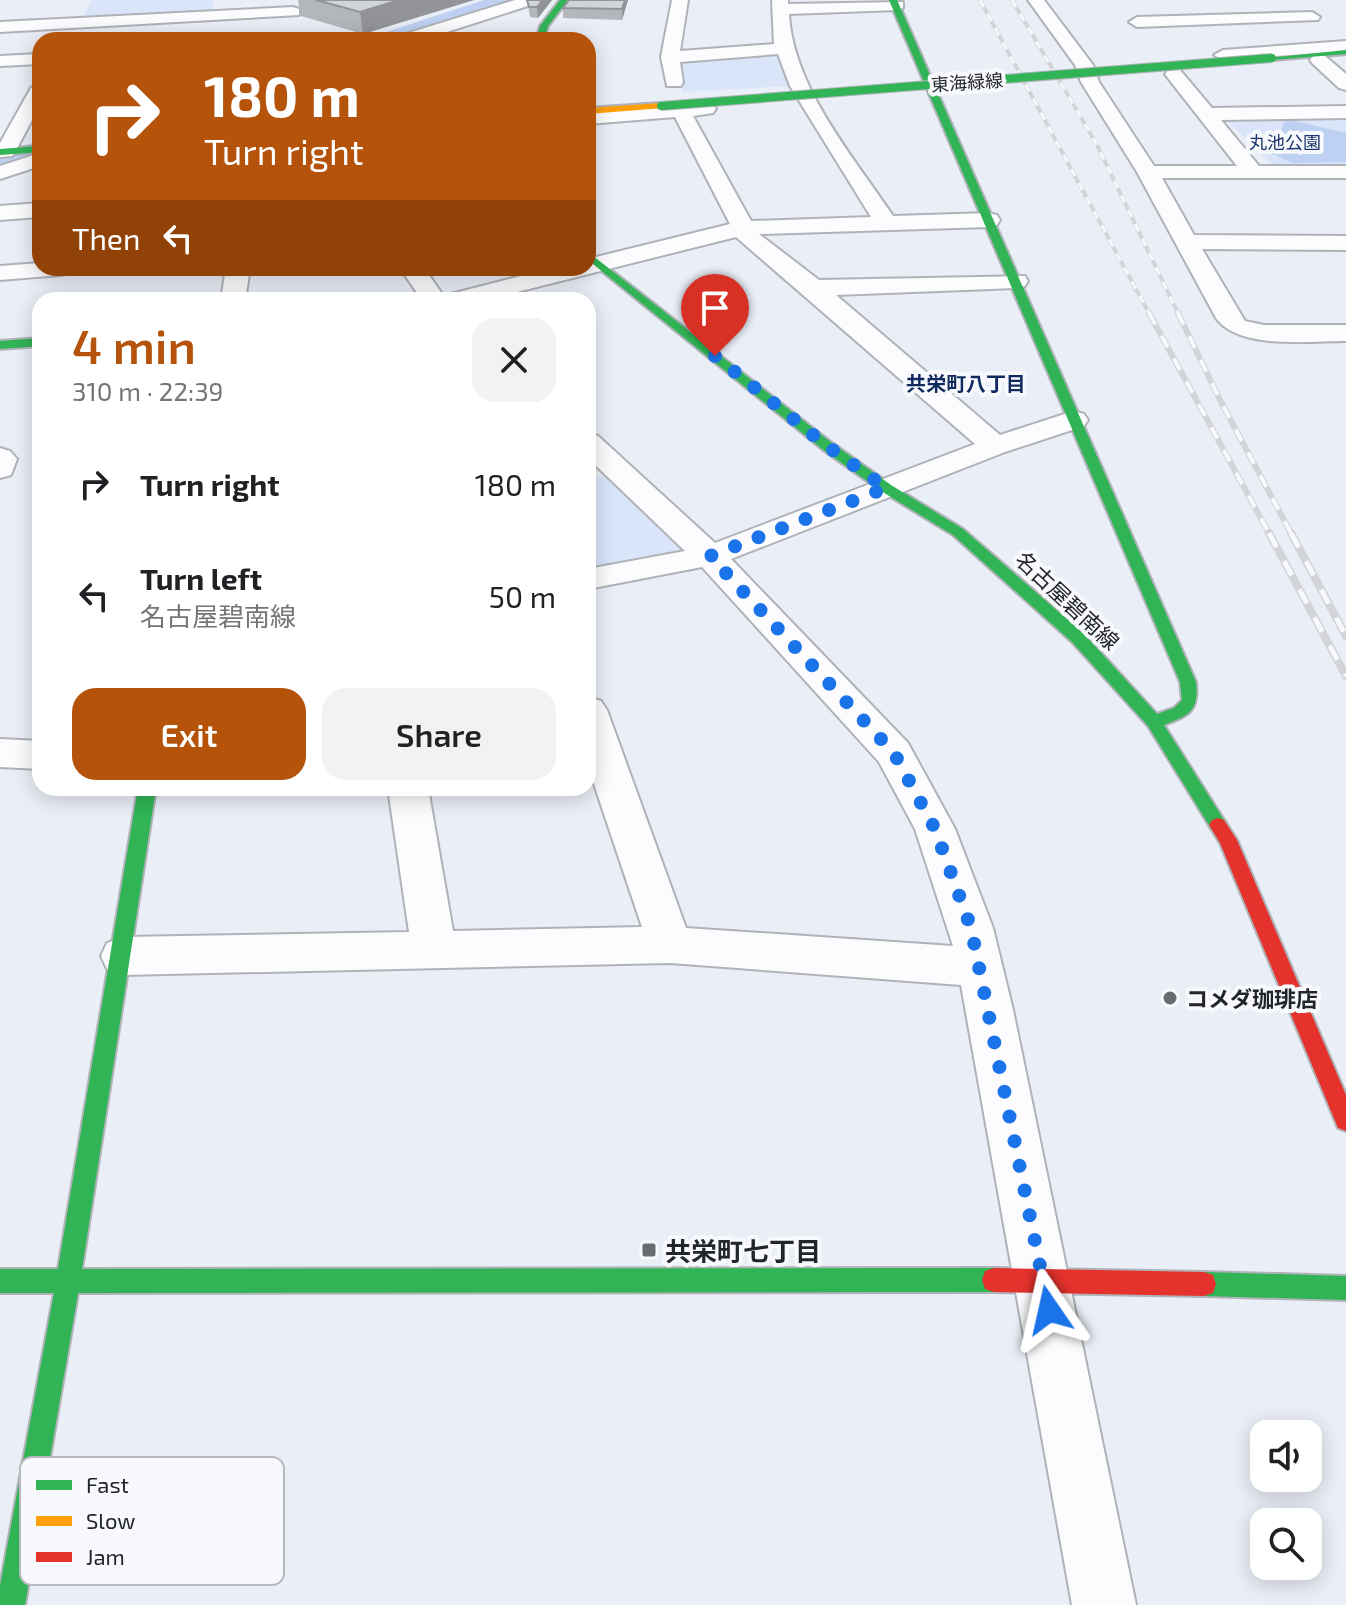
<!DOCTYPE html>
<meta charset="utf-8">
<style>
:root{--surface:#fff;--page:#f2f2f2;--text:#202124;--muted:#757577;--accent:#b45309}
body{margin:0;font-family:"Exo 2","Noto Sans JP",sans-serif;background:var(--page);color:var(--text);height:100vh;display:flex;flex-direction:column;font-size:30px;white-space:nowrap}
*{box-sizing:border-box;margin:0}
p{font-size:26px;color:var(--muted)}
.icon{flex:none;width:44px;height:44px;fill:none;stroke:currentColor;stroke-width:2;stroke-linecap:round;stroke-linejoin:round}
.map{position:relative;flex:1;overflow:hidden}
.drawer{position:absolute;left:32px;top:292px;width:564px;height:504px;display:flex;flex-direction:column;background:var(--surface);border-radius:24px;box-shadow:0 4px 20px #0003}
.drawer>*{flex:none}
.hud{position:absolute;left:32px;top:32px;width:564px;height:244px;border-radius:24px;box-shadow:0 4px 20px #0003;background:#b45309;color:#fff;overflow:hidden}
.controls{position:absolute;left:1250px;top:1420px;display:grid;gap:16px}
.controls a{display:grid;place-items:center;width:72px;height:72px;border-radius:16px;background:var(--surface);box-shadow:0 4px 20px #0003;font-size:40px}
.pin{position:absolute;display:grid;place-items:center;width:68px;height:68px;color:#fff;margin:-82px -34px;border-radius:50% 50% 50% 0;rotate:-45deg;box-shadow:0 0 8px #0007}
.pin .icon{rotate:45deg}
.me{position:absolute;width:88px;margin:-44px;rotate:349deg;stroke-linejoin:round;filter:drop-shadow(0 0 6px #0008)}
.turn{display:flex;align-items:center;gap:28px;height:168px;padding:0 40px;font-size:36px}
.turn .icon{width:104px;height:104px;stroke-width:2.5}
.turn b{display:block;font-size:56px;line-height:68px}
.then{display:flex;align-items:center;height:76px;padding:0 40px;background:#0003;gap:16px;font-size:30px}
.round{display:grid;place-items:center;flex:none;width:84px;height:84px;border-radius:24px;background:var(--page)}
.summary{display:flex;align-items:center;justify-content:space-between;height:136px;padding:0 40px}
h1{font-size:48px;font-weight:600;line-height:60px;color:var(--accent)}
.button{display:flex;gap:16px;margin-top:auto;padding:16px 40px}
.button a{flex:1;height:92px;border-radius:24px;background:var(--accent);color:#fff;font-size:32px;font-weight:600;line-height:92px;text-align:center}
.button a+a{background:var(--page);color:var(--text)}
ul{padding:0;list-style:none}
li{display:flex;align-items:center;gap:24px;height:112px;padding:0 40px}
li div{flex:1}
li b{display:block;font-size:30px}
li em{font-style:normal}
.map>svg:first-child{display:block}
.green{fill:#dae5fa}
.water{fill:#bed1f2}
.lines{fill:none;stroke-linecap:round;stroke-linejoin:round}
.river{fill:#bed1f2;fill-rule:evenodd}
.street-casing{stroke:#afb3b8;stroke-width:4}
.fast-casing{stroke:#afb3b8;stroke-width:4}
.slow-casing{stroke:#afb3b8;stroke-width:4}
.jam-casing{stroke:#afb3b8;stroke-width:4}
.street{fill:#fcfcfe;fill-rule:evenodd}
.fast{fill:#30b455;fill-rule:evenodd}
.slow{fill:#ff9f0a;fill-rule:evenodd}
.jam{fill:#e5322d;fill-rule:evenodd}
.rail-far2-casing{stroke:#d3d4d7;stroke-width:4}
.rail-far1-casing{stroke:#d3d4d7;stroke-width:6}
.rail-casing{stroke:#d3d4d7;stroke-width:8}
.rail-far2{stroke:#f8f9fc;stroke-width:3;stroke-dasharray:8;stroke-linecap:butt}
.rail-far1{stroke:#f8f9fc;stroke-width:4;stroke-dasharray:13;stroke-linecap:butt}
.rail{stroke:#f8f9fc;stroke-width:5;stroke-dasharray:16;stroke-linecap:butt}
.fast-bridge-casing{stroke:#afb3b8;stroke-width:10;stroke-linecap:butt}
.fast-bridge{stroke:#30b455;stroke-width:8}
.wall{fill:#b3b6bb}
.shaded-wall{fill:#929499}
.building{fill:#d0d4da;stroke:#929499;stroke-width:2}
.route{stroke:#1a73e8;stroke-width:14;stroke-dasharray:0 25.2}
.poi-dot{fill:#686b71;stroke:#f8f9fc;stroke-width:3}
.labels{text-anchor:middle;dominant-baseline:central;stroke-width:8;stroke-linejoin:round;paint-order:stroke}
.far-street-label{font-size:18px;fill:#22252a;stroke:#f8f9fc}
.far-park-label{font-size:18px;fill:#1a356b;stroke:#f8f9fc}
.far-neighbourhood-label{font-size:20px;font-weight:bold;fill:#102a5f;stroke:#f8f9fc}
.street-label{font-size:22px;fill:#22252a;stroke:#f8f9fc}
.poi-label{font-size:22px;font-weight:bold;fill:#22252a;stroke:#f8f9fc;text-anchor:start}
.near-poi-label{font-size:26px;font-weight:bold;fill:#22252a;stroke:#f8f9fc;text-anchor:start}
.key{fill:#f8f9fc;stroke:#b8b9bd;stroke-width:2}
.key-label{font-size:22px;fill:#22252a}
</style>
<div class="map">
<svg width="1346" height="1605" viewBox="0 0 1346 1605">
<rect width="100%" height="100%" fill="#eaeef6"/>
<path class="green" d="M 92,0 L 214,0 L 211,12 L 81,20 Z
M 779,53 L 792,84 L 788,86 L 682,92 L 679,60 Z
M 1346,116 L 1346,168 L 1275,167 L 1224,118 Z
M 605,476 L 683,544 L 682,550 L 588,567 L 588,478 Z"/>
<path class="water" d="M 1286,119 L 1346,133 L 1346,162 L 1292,163 L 1271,153 Z"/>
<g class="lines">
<path class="river" d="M 484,0 L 521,0 L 518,5 L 415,40 L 376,40 L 380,34 Z
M 40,141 L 40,161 L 0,174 L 0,153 Z"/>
<g class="street-casing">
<path id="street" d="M 515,0 L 539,0 L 537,3 L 422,40 L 396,40 L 399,36 Z
M 672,0 L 688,0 L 680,51 L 774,44 L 772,0 L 788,0 L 788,4 L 903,2 L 903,8 L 897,10 L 789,14 C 793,87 853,156 893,216 L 989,213 L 997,215 L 1000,220 L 997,225 L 989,227 L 759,234 L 819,280 L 1025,276 L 1028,281 L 1025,286 L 1016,288 L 836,295 L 1000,435 L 1074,411 L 1084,414 L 1088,420 L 1084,426 L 1005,452 L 731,559 L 908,743 L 955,829 L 993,928 L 1013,1010 L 1136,1605 L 1072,1605 L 961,985 L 670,963 L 123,975 L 107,969 L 101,956 L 107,943 L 123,937 L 409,932 L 388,788 L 428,788 L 453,931 L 642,927 L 588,766 L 588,697 L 601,701 L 607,710 L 686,928 L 953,946 L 915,829 L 879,762 L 702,567 L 588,589 L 588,569 L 685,551 L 588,458 L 588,433 L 598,436 L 715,543 L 975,444 L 736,237 L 485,300 L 422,300 L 400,268 L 424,268 L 445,298 L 447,295 L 552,268 L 588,268 L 588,259 L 730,224 L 675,117 L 588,124 L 588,112 L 713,105 L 716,109 L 713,113 L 693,116 L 751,221 L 871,217 L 790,86 L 778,54 L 680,62 L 683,82 L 681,86 L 667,86 L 661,57 Z
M 1028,0 L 1044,0 L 1093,65 L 1099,82 L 1154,166 L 1237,166 L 1168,78 L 1165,74 L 1168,70 L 1180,70 L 1212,108 L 1346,106 L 1346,118 L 1221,120 L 1259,166 L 1346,166 L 1346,178 L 1162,178 L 1194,235 L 1346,236 L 1346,250 L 1202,249 L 1245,321 L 1264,325 L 1346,325 L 1346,341 C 1310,341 1239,350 1216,318 L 1137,172 L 1081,82 L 1075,65 Z
M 293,7 L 299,9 L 299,15 L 0,32 L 0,22 Z
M 1312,12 L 1320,17 L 1318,20 L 1137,27 L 1129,22 L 1137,17 Z
M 1346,41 L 1346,51 L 1223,60 L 1214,55 L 1223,50 Z
M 40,54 L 40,64 L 0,66 L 0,56 Z
M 1319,55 L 1325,56 L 1346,74 L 1346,90 L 1339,88 L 1313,64 L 1310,60 L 1313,56 Z
M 40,82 L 40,105 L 15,152 L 12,156 L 0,157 L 0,143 L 31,88 Z
M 40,153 L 40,166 L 0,179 L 0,166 Z
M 40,203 L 40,217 L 0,220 L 0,206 Z
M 40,263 L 40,268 L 73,268 L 69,273 L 61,275 L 0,280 L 0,266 Z
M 226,268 L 250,268 L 245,300 L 221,300 Z
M 0,448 L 10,451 L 17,459 L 11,475 L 0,478 Z
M 0,739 L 40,741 L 40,769 L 0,767 Z"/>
</g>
<g class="fast-casing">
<path id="fast" d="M 560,0 L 568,0 L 548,26 L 544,40 L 536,40 L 540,26 Z
M 889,0 L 897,0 L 1196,682 C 1199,711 1190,715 1164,725 L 1224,820 L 1227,825 L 1224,830 L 1212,830 L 1148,726 L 1072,642 L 953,535 L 881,491 L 822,449 L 588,260 L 588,252 L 832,443 L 891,485 L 963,529 L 1084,634 L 1157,714 L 1174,708 L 1182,700 L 1180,682 Z
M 1346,50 L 1346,54 L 1272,60 L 1268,58 Z
M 40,146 L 40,152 L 0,155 L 0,149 Z
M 40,338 L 40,346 L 0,349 L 0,341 Z
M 138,788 L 156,788 L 82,1269 L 994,1268 L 1003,1271 L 1006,1280 L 1003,1289 L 994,1292 L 78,1293 L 25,1605 L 0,1605 L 0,1586 L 54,1293 L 0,1293 L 0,1269 L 58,1269 Z
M 1204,1272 L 1346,1276 L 1346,1300 L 1204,1296 L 1195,1293 L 1192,1284 L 1195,1275 Z"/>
</g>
<g class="slow-casing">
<path id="slow" d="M 661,103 L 664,108 L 588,114 L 588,108 Z"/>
</g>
<g class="jam-casing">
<path id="jam" d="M 1218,818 L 1224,820 L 1237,840 L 1346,1095 L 1346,1131 L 1338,1128 L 1220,843 L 1209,825 L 1212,820 Z
M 994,1268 L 1204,1272 L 1213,1275 L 1216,1284 L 1213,1293 L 1204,1296 L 994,1292 L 985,1289 L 982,1280 L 985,1271 Z"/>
</g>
<use href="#street" class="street"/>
<use href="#fast" class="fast"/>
<use href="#slow" class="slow"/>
<use href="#jam" class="jam"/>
<g class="rail-far2-casing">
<path id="rail-far2" d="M 980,0 L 1150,315
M 1012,0 L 1096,143 L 1179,315"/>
</g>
<g class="rail-far1-casing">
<path id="rail-far1" d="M 1149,313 L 1270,535
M 1178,313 L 1221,402 L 1292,535"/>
</g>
<g class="rail-casing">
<path id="rail" d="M 1269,533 L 1346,676
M 1291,533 L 1346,636"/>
</g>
<use href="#rail-far2" class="rail-far2"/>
<use href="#rail-far1" class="rail-far1"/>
<use href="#rail" class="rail"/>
<g class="fast-bridge-casing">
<path id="fast-bridge" d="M 661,106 L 1272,58"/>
</g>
<use href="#fast-bridge" class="fast-bridge"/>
</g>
<path class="wall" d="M 298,0 L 474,0 L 363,34 L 301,16 Z
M 527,0 L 552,0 L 538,18 L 530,17 Z
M 569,0 L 628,0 L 622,20 L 563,18 L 563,8 Z"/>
<path class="shaded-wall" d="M 399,0 L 474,0 L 363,34 L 360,12 Z
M 543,0 L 552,0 L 538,18 L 537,7 Z
M 625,0 L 628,0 L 622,20 L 622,9 Z"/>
<path class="building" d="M 316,0 L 399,0 L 360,12 Z
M 527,0 L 543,0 L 537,7 L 529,7 Z
M 569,0 L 625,0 L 622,9 L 563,8 Z"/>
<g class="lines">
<path class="route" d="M 715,356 L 827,446 L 886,488 L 710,556 L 894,753 L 935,829 L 971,928 L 1049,1310"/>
</g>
<g class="poi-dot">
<circle cx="1170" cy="998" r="8"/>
<rect x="641" y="1242" width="16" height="16" rx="4"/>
</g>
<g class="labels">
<g class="far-street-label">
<text transform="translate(967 82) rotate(-4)">東海緑線</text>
</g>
<g class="far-park-label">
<text x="1285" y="142">丸池公園</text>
</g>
<g class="far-neighbourhood-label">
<text x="966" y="383">共栄町八丁目</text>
</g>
<g class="street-label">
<text transform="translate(1068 600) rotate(43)">名古屋碧南線</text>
</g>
<g class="poi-label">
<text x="1186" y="998">コメダ珈琲店</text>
</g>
<g class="near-poi-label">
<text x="665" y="1250">共栄町七丁目</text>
</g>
</g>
<rect x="20" y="1457" width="264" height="128" rx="12" class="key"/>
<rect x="36" y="1480" width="36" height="10" fill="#30b455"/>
<rect x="36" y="1516" width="36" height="10" fill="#ff9f0a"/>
<rect x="36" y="1552" width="36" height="10" fill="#e5322d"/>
<g class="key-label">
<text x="86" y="1493">Fast</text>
<text x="86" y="1529">Slow</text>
<text x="86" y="1565">Jam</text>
</g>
</svg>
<div class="controls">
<a><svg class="icon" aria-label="sound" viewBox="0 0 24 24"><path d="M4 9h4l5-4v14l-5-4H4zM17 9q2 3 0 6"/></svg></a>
<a><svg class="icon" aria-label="search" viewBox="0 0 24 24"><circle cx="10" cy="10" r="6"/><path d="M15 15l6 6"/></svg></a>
</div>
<div class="pin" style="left:715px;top:356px;background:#d93025"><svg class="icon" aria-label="arrive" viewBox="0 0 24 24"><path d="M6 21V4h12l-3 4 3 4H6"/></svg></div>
<svg class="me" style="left:1049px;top:1310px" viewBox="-20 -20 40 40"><path d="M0-17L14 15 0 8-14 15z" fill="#1a73e8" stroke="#fff" stroke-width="4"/></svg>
<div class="hud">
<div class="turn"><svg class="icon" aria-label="right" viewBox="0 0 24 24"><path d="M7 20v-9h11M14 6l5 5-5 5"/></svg><div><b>180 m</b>Turn right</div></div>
<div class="then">Then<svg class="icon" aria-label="left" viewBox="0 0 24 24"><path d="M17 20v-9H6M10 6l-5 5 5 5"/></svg></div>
</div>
<section class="drawer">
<div class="summary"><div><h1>4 min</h1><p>310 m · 22:39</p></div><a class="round"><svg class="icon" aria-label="close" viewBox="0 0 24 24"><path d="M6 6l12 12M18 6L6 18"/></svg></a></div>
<ul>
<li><svg class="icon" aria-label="right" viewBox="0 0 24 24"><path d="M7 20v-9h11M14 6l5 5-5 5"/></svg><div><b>Turn right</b></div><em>180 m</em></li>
<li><svg class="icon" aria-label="left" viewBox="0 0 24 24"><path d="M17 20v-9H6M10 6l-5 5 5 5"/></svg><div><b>Turn left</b><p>名古屋碧南線</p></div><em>50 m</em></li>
</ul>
<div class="button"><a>Exit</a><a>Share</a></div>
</section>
</div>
